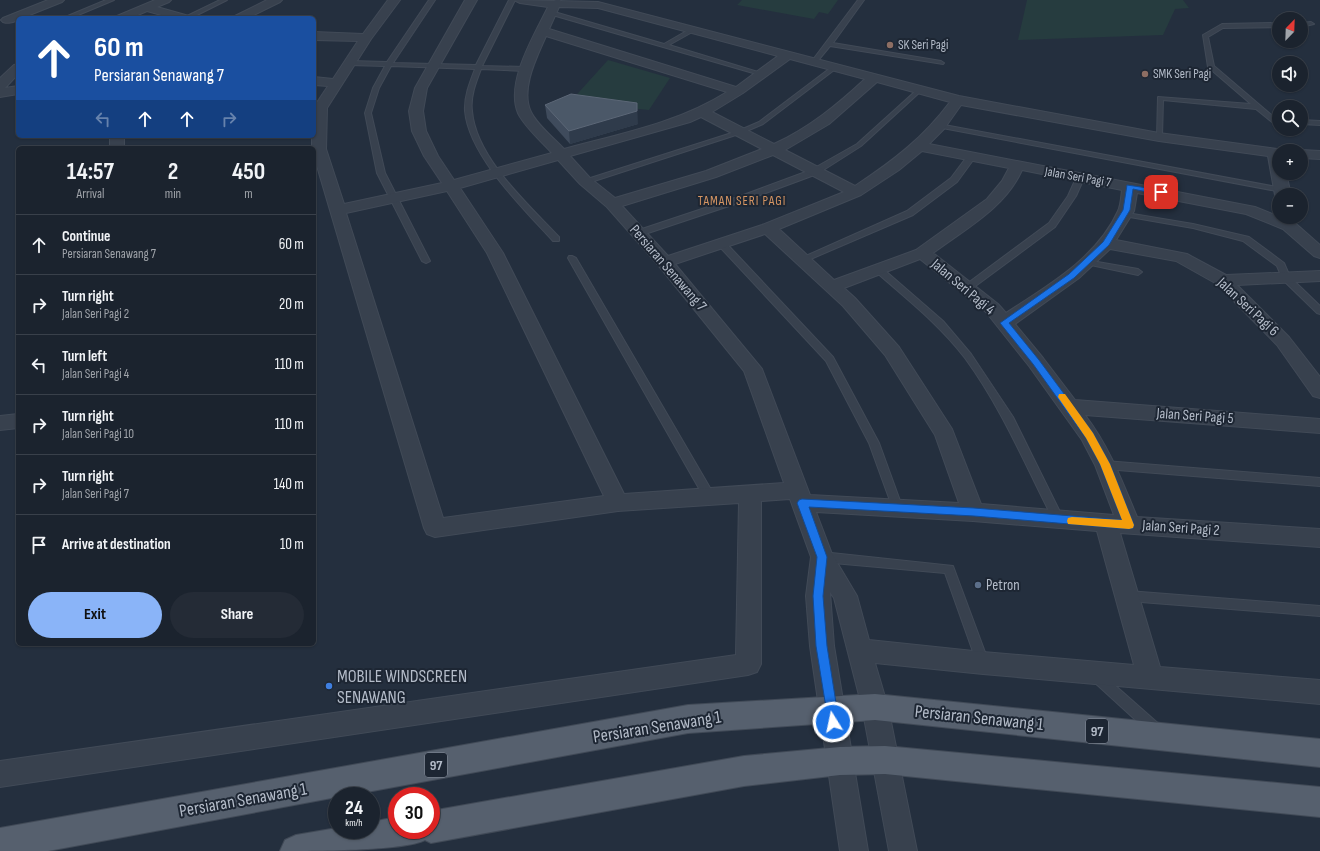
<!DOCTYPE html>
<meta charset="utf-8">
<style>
:root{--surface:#1b232e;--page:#242b36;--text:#f1f3f6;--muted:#a0a4aa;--line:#39404a;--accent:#8ab4f8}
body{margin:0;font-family:"Sofia Sans Condensed",sans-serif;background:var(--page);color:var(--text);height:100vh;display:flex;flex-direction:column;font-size:15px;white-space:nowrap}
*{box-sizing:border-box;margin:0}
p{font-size:13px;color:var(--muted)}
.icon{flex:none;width:22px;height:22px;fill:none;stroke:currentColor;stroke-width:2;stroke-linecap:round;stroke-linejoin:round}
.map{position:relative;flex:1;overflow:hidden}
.side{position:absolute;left:16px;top:146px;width:300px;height:500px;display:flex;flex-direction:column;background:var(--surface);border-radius:6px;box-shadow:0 1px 3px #0004,0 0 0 1px var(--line)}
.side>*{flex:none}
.hud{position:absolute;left:16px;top:16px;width:300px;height:122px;border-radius:6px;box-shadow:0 1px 3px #0004,0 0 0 1px var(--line);background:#1a4fa0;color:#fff;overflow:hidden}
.needle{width:26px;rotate:23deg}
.controls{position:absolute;left:1272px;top:12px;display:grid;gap:8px}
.controls a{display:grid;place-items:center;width:36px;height:36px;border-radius:50%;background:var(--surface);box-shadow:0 1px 3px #0004,0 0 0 1px var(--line);font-size:20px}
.speed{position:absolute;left:328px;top:787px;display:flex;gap:8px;font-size:20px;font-weight:700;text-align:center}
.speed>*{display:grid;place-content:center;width:52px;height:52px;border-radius:50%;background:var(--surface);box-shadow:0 1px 3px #0004,0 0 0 1px var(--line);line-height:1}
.speed small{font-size:10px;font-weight:400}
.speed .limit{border:6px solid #d22;background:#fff;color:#111}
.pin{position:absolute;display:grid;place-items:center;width:34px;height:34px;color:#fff;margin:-17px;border-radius:8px;box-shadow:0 2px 6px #0006}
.me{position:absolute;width:44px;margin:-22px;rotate:350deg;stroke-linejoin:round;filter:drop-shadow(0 0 3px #0008)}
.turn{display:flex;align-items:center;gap:14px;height:84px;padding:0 12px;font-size:18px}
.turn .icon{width:52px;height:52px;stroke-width:2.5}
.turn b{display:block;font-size:28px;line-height:34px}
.lanes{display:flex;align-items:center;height:38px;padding:0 12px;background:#0003;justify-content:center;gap:20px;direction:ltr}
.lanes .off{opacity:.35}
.eta{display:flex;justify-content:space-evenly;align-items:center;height:68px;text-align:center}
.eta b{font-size:24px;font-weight:700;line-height:28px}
.action{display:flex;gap:8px;margin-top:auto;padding:8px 12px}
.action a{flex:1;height:46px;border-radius:24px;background:var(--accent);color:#111;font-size:16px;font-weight:700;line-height:46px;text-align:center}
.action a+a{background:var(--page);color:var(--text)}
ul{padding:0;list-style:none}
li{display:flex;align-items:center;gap:12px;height:60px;padding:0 12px;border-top:1px solid var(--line)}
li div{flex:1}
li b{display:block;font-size:15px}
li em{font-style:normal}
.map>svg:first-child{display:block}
.green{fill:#263c3f}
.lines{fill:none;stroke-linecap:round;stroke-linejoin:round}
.service-casing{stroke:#414a57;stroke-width:2}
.minor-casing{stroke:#414a57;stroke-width:2}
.primary-casing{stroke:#414a57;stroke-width:2}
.service{fill:#38414e;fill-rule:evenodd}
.minor{fill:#38414e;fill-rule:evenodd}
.primary{fill:#56606e;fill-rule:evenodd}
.wall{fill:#3f4b5c}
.shaded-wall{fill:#2f3b4b}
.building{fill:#4b5868;stroke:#5c6777}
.route{fill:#1a73e8;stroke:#114b97}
.slow{fill:#f59e0b}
.education-dot{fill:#8d6e63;stroke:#1d2633;stroke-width:1.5}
.service-dot{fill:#5c6f8a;stroke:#1d2633;stroke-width:1.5}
.shop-dot{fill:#3f7fe0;stroke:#1d2633;stroke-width:1.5}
.labels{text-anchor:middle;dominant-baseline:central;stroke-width:4;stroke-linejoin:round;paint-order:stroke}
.far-poi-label{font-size:13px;fill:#b4bcc9;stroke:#1d2633;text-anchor:start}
.far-street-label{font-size:13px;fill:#b4bcc9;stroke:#1d2633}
.far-neighbourhood-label{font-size:13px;letter-spacing:1px;fill:#d59563;stroke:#1d2633}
.shield{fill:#1d2633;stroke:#878f9c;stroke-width:1}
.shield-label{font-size:14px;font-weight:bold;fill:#b4bcc9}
.street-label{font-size:15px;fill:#b4bcc9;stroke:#1d2633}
.poi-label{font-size:15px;fill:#b4bcc9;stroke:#1d2633;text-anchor:start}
.near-poi-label{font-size:18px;fill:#b4bcc9;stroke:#1d2633;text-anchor:start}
.near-street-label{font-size:18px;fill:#b4bcc9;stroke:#1d2633}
</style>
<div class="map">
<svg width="1320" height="851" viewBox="0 0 1320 851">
<rect width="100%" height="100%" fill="#242f3e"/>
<path class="green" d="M 742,0 L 838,0 L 828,14 L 819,12 L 814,19 L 737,5 Z
M 1027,0 L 1183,0 L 1189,8 L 1175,9 L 1163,35 L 1018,40 Z
M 608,60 L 670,78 L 649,110 L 570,102 Z"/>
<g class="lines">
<g class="service-casing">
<path id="service" d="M 106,0 L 114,0 L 71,18 L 63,18 Z
M 220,0 L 227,0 L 191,18 L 183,18 Z
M 429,0 L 435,0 L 393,63 L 476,65 L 509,0 L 515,0 L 482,66 L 525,67 L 528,69 L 525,71 L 481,69 C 476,82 470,97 472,111 C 476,158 528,204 559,237 L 559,241 L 553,241 C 523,208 469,156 465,111 C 464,97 470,82 475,69 L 391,66 L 379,88 L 371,113 L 385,173 L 430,261 L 426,263 L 422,261 L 377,173 L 365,113 L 373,88 L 385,66 L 350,65 L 347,63 L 350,61 L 387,62 Z
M 554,0 L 561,0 L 558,2 Z
M 858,0 L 864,0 L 833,43 L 941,61 L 944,63 L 943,64 L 830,46 L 816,63 L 812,63 L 812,61 Z
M 551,11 L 664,44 L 690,29 L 694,29 L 694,31 L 669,45 L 765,74 L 760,75 L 549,14 L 548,13 Z
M 1279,23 L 1279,27 L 1223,28 L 1208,37 L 1214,66 L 1276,119 L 1279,119 L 1279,123 L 1272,122 L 1256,109 L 1163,100 L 1162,137 L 1157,138 L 1158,97 L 1251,104 L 1208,67 L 1203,35 L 1222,24 Z
M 1301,23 L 1311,22 L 1314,24 L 1301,27 Z
M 833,66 L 838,67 L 763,124 L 742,133 L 588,183 L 585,183 L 581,181 L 738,131 L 759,122 Z
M 919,88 L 921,89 L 921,91 L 861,146 L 817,174 L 744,201 L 642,235 L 636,235 L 635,233 L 636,231 L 738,197 L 811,170 L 857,144 Z
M 1301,120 L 1320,121 L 1320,125 L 1301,124 Z
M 939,124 L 1282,188 L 1286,190 L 1282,192 L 937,127 L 936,126 Z
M 969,154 L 975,154 L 976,156 L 957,182 L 913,215 L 806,261 L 803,261 L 799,259 L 907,211 L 951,178 Z
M 1077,176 L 1080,176 L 1084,178 L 1076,196 L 1055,227 L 970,290 L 964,290 L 963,288 L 964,286 L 1049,223 L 1068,196 Z
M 1121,212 L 1193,224 L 1249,237 L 1284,263 L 1290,277 L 1320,306 L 1320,314 L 1317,313 L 1283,280 L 1277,266 L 1243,241 L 1193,228 L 1124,216 L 1121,216 Z
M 719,242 L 725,242 L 833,357 L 879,443 L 903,509 L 902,512 L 898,513 L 894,512 L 893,509 L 869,443 L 826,361 L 719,246 Z
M 569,256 L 572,256 L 576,258 L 713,493 L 714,496 L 713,499 L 709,500 L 705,499 L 568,258 Z
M 1083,260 L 1086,260 L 1138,269 L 1142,272 L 1138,275 L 1086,264 L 1082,262 Z
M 879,267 L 882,268 L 943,321 L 971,354 L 1013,417 L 1064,520 L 1063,523 L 1059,524 L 1055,523 C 1026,467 1003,410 965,358 C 940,325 907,299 876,272 L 875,270 Z
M 1105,461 L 1320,478 L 1320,486 L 1105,469 L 1101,468 L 1100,465 L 1101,462 Z
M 822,552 L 953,566 L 989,663 L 987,667 L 983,669 L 979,667 L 977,663 L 945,573 L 822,562 L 818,560 L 816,557 L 818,554 Z
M 1128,591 L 1320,606 L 1320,616 L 1128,601 L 1124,600 L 1122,596 L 1124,592 Z
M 1097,671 L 1101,673 L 1161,726 L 1163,730 L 1161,734 L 1156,736 L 1151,734 L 1093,681 L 1091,677 L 1093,673 Z"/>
</g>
<g class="minor-casing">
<path id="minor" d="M 48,0 L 64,0 L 62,2 L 22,18 L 18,18 L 18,20 C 13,22 9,24 3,22 L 1,20 L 3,18 Z
M 155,0 L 171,0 L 169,2 L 157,7 L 189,16 L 191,18 L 172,18 L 147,11 L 131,18 L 115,18 L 117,16 Z
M 267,0 L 282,0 L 280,2 L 248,18 L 233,18 L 235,16 Z
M 388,0 L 400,0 L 371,39 L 327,108 L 326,149 L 344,204 L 442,183 L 424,156 L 412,131 L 409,111 L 415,88 L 465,0 L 477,0 L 427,88 L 423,111 L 426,131 L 438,156 L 454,180 L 552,153 C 542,142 524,126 518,113 C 505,82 535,34 548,7 L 520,3 L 514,0 L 598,2 L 959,96 L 1159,133 L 1284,150 L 1285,151 L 1279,151 L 1279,173 L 1286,173 L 1291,195 L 1279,195 L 1279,199 L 1275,195 L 1268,156 L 1159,141 L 961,105 L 944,129 L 929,144 L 1255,207 L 1295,223 L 1320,245 L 1320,258 L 1314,256 L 1283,229 L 1246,214 L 1137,193 L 1134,211 L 1116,240 L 1187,254 L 1226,275 L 1320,271 L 1320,281 L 1237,285 L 1289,337 L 1320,377 L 1320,398 L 1313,396 L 1277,345 L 1217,284 L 1176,261 L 1110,249 L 1079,278 L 1015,324 L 1043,358 L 1075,400 L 1320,419 L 1320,433 L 1085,415 C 1109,446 1122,481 1137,517 L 1320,529 L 1320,547 L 1120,533 L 1160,667 L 1320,680 L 1320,704 L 983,674 L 875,663 L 888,707 L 917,851 L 889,851 L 862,707 L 834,598 L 830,592 L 834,646 L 868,851 L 840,851 L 810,646 L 806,596 L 811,557 L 790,499 L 761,501 L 761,664 L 757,672 L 748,675 L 0,787 L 0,761 L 736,655 L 739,503 L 618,511 L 435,537 L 427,534 L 424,528 L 314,156 L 314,148 L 312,148 L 312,136 L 314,136 L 314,107 L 328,86 L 314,85 L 314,77 L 333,79 L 358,41 L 314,40 L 314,32 L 363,34 ZM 559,7 L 598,8 L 778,56 L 736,87 L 549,29 ZM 546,36 L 727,92 C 678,123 619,134 564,149 C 554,138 538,126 531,112 C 520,89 537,57 546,36 ZM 790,59 L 865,79 C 837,105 809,128 774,144 L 712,112 L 743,93 ZM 877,82 L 950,102 C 923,138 893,161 855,186 L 785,150 L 829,124 ZM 701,117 L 762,149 L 706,171 L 615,198 L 590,178 L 570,156 L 690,122 ZM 922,151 L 1009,168 L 1002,181 L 987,199 L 916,250 L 834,280 L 779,229 L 861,195 L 899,170 ZM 773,155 L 844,192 L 762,225 L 668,256 L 622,206 L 716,177 ZM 558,160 L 580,184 L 607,207 L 659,266 L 744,371 L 784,483 L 624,494 L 503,253 L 460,188 ZM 1022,170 L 1122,190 C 1121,197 1121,204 1118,211 C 1097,258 1047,286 1006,313 L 998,304 L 933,253 C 965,229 1005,208 1022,170 ZM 447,191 L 487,253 L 604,496 L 443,518 L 346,213 ZM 765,234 L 843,306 L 885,355 L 935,435 L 959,503 L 810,495 L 762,369 L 675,264 ZM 920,259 L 986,312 L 1029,366 L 1082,440 L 1095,465 L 1114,515 L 981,504 L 952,429 L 899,347 L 855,298 L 844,288 ZM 816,512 L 973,521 L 1097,531 L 1134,665 L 983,652 L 869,640 L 857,596 L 832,554 Z
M 18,64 L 18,74 L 5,88 L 18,86 L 18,94 L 0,97 L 0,78 L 14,65 Z
M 110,136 L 124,136 L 124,148 L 110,148 Z
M 1301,150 L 1320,151 L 1320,159 L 1301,158 L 1301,151 L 1296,151 Z
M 18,414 L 18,428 L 0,430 L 0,416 Z"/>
</g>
<g class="primary-casing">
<path id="primary" d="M 875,694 L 1320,739 L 1320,767 L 875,720 L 688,733 L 345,796 L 337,796 L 337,797 L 48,851 L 0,851 L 0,828 L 688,705 Z
M 885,746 L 1320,787 L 1320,817 L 885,774 L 840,775 L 744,786 L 431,843 L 425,840 C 405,851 309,851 280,851 L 285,840 L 296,835 L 337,828 L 337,830 L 371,830 L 371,822 L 397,817 L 397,830 L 431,830 L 431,811 L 744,756 L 840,747 Z"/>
</g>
<use href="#service" class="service"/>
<use href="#minor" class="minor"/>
<use href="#primary" class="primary"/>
</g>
<path class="wall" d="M 545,105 L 638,124 L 570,144 L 547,118 Z"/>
<path class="shaded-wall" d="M 637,103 L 638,124 L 570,144 L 569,131 Z"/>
<path class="building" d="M 571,94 L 637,103 L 637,111 L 569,131 L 545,105 Z"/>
<path class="route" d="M 1127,185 L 1161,190 L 1165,192 L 1161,195 L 1133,189 L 1130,210 L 1109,245 L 1074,278 L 1009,323 L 1039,360 L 1093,433 L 1110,464 L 1134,525 L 1133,528 L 1129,529 L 974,516 L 809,507 L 827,557 L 823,596 L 827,646 L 839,722 L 837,726 L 833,727 L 829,726 L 816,646 L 813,596 L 817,557 L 797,503 L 799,500 L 802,499 L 974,508 L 1122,520 L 1100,464 L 1086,438 L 1033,364 L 1000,323 L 1069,274 L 1103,242 L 1123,210 Z"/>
<path class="slow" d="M 1059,394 L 1065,394 L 1093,433 L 1110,464 L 1134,525 L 1133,528 L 1129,529 L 1068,524 L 1067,521 L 1068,518 L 1072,517 L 1122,520 L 1100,464 L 1086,438 L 1058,397 Z"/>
<g class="education-dot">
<circle cx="890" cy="45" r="4"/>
<circle cx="1145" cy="74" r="4"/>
</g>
<circle class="service-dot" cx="978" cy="585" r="4"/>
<circle class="shop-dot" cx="329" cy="686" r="4"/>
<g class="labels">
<g class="far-poi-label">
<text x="898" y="45">SK Seri Pagi</text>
<text x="1153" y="74">SMK Seri Pagi</text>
</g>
<g class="far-street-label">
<text transform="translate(1078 177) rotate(10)">Jalan Seri Pagi 7</text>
</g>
<g class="far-neighbourhood-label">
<text x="742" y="201">TAMAN SERI PAGI</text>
</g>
<g class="shield">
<rect x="1086" y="719" width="22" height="24" rx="3"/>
<rect x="425" y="753" width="22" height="24" rx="3"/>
</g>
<g class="shield-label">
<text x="1097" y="731">97</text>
<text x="436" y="765">97</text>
</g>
<g class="street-label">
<text transform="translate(668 268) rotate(49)">Persiaran Senawang 7</text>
<text transform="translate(963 287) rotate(40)">Jalan Seri Pagi 4</text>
<text transform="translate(1248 307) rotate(43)">Jalan Seri Pagi 6</text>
<text transform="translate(1195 416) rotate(4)">Jalan Seri Pagi 5</text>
<text transform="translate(1181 528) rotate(4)">Jalan Seri Pagi 2</text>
</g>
<g class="poi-label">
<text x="986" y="585">Petron</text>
</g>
<g class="near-poi-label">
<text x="337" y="676">MOBILE WINDSCREEN<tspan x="337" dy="21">SENAWANG</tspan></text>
</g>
<g class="near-street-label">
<text transform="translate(979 718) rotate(6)">Persiaran Senawang 1</text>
<text transform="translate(657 727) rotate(-9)">Persiaran Senawang 1</text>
<text transform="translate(243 800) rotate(-10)">Persiaran Senawang 1</text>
</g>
</g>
</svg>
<div class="controls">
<a><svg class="needle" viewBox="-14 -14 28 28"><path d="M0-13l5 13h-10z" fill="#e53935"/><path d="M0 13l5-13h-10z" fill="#a0a4aa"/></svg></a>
<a><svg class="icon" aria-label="sound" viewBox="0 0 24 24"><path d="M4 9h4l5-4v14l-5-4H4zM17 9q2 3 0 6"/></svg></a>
<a><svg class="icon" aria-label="search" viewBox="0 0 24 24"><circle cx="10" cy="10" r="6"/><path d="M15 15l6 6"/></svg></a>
<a>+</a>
<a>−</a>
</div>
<div class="speed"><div>24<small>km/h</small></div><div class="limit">30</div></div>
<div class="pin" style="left:1161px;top:192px;background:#d93025"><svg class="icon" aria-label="arrive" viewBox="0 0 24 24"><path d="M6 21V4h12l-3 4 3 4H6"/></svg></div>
<svg class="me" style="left:833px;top:722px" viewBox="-20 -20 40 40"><circle r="17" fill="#1a73e8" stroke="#fff" stroke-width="3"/><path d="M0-11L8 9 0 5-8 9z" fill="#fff"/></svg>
<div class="hud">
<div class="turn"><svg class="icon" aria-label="ahead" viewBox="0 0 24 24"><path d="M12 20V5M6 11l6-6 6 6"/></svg><div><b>60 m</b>Persiaran Senawang 7</div></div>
<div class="lanes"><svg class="icon off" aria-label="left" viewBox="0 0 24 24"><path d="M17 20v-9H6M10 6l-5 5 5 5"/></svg><svg class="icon" aria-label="ahead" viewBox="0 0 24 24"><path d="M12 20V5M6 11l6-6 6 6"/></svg><svg class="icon" aria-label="ahead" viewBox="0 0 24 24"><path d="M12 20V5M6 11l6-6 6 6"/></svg><svg class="icon off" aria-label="right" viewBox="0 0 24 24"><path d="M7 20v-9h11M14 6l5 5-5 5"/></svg></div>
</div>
<section class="side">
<div class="eta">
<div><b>14:57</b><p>Arrival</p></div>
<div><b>2</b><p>min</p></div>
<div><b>450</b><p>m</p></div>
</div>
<ul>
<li><svg class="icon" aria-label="ahead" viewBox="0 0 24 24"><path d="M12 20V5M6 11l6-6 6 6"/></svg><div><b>Continue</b><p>Persiaran Senawang 7</p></div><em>60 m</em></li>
<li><svg class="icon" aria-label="right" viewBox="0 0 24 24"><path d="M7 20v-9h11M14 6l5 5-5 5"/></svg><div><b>Turn right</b><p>Jalan Seri Pagi 2</p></div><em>20 m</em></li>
<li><svg class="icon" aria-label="left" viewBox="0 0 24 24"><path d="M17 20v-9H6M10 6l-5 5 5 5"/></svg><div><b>Turn left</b><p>Jalan Seri Pagi 4</p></div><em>110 m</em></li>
<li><svg class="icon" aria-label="right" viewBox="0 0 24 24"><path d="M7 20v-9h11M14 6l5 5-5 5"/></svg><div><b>Turn right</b><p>Jalan Seri Pagi 10</p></div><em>110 m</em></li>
<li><svg class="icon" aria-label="right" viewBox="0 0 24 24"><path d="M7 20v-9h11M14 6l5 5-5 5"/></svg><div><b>Turn right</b><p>Jalan Seri Pagi 7</p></div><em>140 m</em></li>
<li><svg class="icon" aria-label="arrive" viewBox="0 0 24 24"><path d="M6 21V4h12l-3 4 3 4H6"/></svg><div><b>Arrive at destination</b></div><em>10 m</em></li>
</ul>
<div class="action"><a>Exit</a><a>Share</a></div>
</section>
</div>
